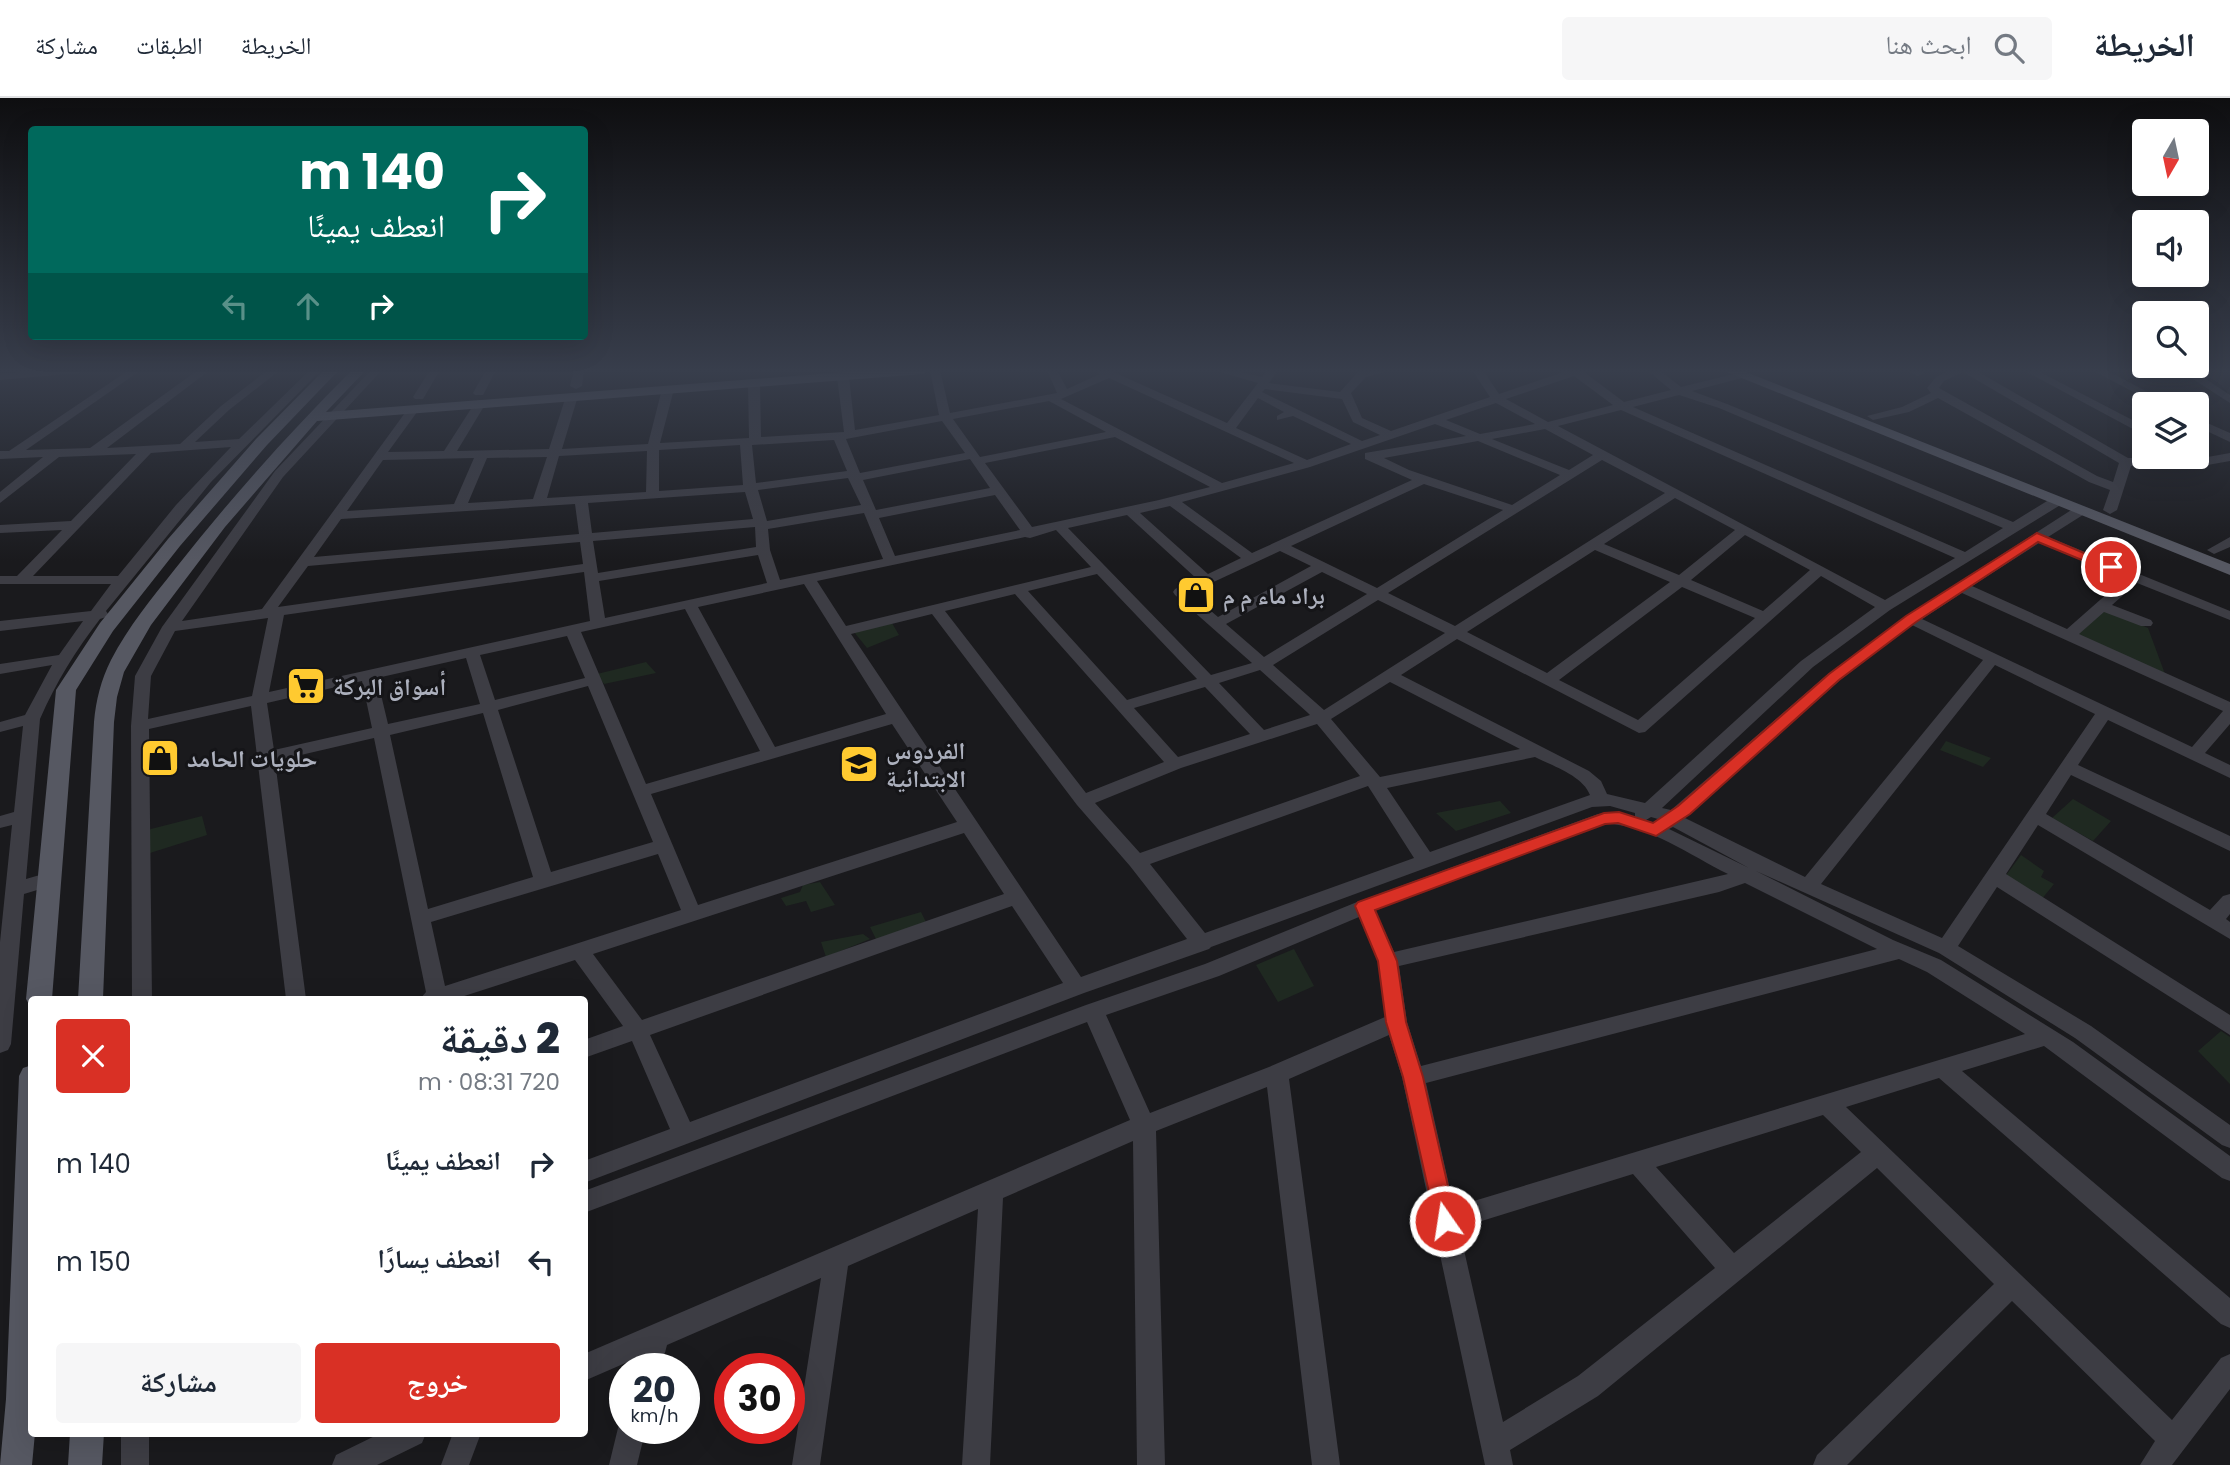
<!DOCTYPE html>
<html lang="ar">
<meta charset="utf-8">
<style>
:root{--surface:#fff;--page:#f6f6f7;--text:#1f2937;--muted:#747a83;--line:#e0e1e3;--accent:#d93025}
body{margin:0;font-family:Poppins,"Noto Naskh Arabic",sans-serif;background:var(--page);color:var(--text);direction:rtl;height:100vh;display:flex;flex-direction:column;font-size:26px;white-space:nowrap}
*{box-sizing:border-box;margin:0}
p{font-size:23px;color:var(--muted)}
.icon{flex:none;width:38px;height:38px;fill:none;stroke:currentColor;stroke-width:2;stroke-linecap:round;stroke-linejoin:round}
.map{position:relative;flex:1;overflow:hidden;direction:ltr}
.details{position:absolute;left:28px;top:898px;width:560px;height:441px;display:flex;flex-direction:column;background:var(--surface);border-radius:7px;box-shadow:0 7px 28px #0002;direction:rtl}
.details>*{flex:none}
.guide{position:absolute;left:28px;top:28px;width:560px;height:214px;border-radius:7px;box-shadow:0 7px 28px #0002;direction:rtl;background:#00695c;color:#fff;overflow:hidden}
.needle{width:46px;rotate:189deg}
.fabs{position:absolute;left:2132px;top:21px;display:grid;gap:14px}
.fabs a{display:grid;place-items:center;width:77px;height:77px;border-radius:7px;background:var(--surface);box-shadow:0 7px 28px #0002;font-size:35px}
.speed{position:absolute;left:609px;top:1255px;display:flex;gap:14px;font-size:35px;font-weight:700;text-align:center}
.speed>*{display:grid;place-content:center;width:91px;height:91px;border-radius:50%;background:var(--surface);box-shadow:0 7px 28px #0002;line-height:1}
.speed small{font-size:18px;font-weight:400}
.speed .limit{border:10px solid #d22;background:#fff;color:#111}
.pin{position:absolute;display:grid;place-items:center;width:60px;height:60px;color:#fff;margin:-30px;border:4px solid #fff;border-radius:50%;box-shadow:0 2px 7px #0007}
.me{position:absolute;width:77px;margin:-38px;rotate:347deg;stroke-linejoin:round;filter:drop-shadow(0 0 5px #0008)}
.turn{display:flex;align-items:center;gap:24px;height:147px;padding:0 28px;font-size:32px}
.turn .icon{width:91px;height:91px;stroke-width:2.5}
.turn b{display:block;font-size:49px;line-height:60px}
.lanes{display:flex;align-items:center;height:66px;padding:0 28px;background:#0003;justify-content:center;gap:35px;direction:ltr}
.lanes .off{opacity:.35}
.round{display:grid;place-items:center;flex:none;width:74px;height:74px;border-radius:7px;background:var(--page)}
.summary{display:flex;align-items:center;justify-content:space-between;height:119px;padding:0 28px}
h1{font-size:42px;font-weight:800;line-height:52px}
.cta{display:flex;gap:14px;margin-top:auto;padding:14px 28px}
.cta a{flex:1;height:80px;border-radius:7px;background:var(--accent);color:#fff;font-size:28px;font-weight:800;line-height:80px;text-align:center}
.cta a+a{background:var(--page);color:var(--text)}
ul{padding:0;list-style:none}
li{display:flex;align-items:center;gap:21px;height:98px;padding:0 28px}
li div{flex:1}
li b{display:block;font-size:26px}
li em{font-style:normal}
header{display:flex;align-items:center;gap:42px;box-sizing:border-box;height:98px;padding:0 35px;background:var(--surface);border-bottom:2px solid var(--line)}
header strong{font-size:33px}
nav{display:flex;gap:38px;margin-inline-start:auto;font-size:24px}
.search{width:490px;height:63px;background:var(--page);display:flex;align-items:center;gap:18px;box-sizing:border-box;padding:0 24px;border-radius:7px;color:var(--muted);font-size:26px}
.map>svg:first-child{display:block}
.green{fill:#1f2921}
.lines{fill:none;stroke-linecap:round;stroke-linejoin:round}
.minor{fill:#3d3d44;fill-rule:evenodd}
.major{fill:#565862;fill-rule:evenodd}
.route{fill:#d93025;stroke:#8d1f18;stroke-width:2}
.labels{text-anchor:middle;dominant-baseline:central;stroke-width:6;stroke-linejoin:round;paint-order:stroke}
.poi-label{font-size:24px;font-weight:bold;fill:#acb0bd;stroke:#151518;text-anchor:start}
</style>
<header>
<strong>الخريطة</strong>
<div class="search"><svg class="icon" aria-label="search" viewBox="0 0 24 24"><circle cx="10" cy="10" r="6"/><path d="M15 15l6 6"/></svg>ابحث هنا</div>
<nav><a>الخريطة</a><a>الطبقات</a><a>مشاركة</a></nav>
</header>
<div class="map">
<svg width="2230" height="1367" viewBox="0 0 2230 1367">
<rect width="100%" height="100%" fill="#1a1a1d"/>
<path class="green" d="M 2106,512 L 2148,530 L 2165,576 L 2074,537 Z
M 892,525 L 899,537 L 867,550 L 854,534 Z
M 646,564 L 656,575 L 604,586 L 597,576 Z
M 1946,643 L 1991,660 L 1983,669 L 1940,652 Z
M 2073,701 L 2111,723 L 2093,743 L 2052,720 Z
M 1500,703 L 1511,715 L 1456,733 L 1436,715 Z
M 202,718 L 207,737 L 150,755 L 147,732 Z
M 2021,757 L 2044,773 L 2041,779 L 2054,786 L 2041,802 L 2004,780 Z
M 820,784 L 835,807 L 811,814 L 806,803 L 786,808 L 781,800 L 800,794 L 803,787 Z
M 921,814 L 927,826 L 877,843 L 870,829 Z
M 863,836 L 870,841 L 826,859 L 821,844 Z
M 1294,851 L 1314,888 L 1278,904 L 1256,867 Z
M 2221,933 L 2230,939 L 2230,986 L 2198,953 Z"/>
<g class="lines">
<path class="minor" d="M 41,272 L 84,272 L 79,275 L 0,282 L 0,276 Z
M 129,272 L 141,272 L 26,352 L 90,350 L 198,272 L 210,272 L 107,350 L 180,346 L 221,308 L 268,272 L 280,272 L 229,312 L 195,344 L 239,341 L 310,272 L 321,272 L 211,384 L 106,513 L 108,516 L 106,519 L 100,521 C 76,552 56,584 40,621 L 26,781 L 50,774 L 57,776 L 60,781 L 57,786 L 24,796 L 11,946 L 8,952 L 0,955 L 0,844 L 12,727 L 0,730 L 0,718 L 14,714 L 23,628 L 0,634 L 0,624 L 25,617 L 52,567 L 0,576 L 0,566 L 59,557 L 83,523 L 0,533 L 0,523 L 91,513 L 111,486 L 0,486 L 0,478 L 17,478 L 62,432 L 0,435 L 0,427 L 71,423 L 136,356 L 59,359 L 0,405 L 0,394 L 43,359 L 0,361 L 0,353 L 9,353 ZM 231,349 L 176,407 L 118,478 L 33,478 L 151,355 Z
M 371,272 L 382,272 L 283,379 L 182,523 L 262,511 L 410,308 L 420,310 L 388,354 L 444,353 L 476,303 L 480,302 L 486,305 L 457,353 L 549,351 L 566,298 L 572,295 L 578,298 L 562,351 L 648,346 L 662,291 L 668,288 L 674,291 L 660,345 L 749,340 L 748,286 L 754,283 L 760,286 L 761,339 L 844,334 L 837,279 L 843,276 L 849,279 L 855,332 L 939,317 L 930,272 L 940,272 L 950,315 L 1057,295 L 1047,272 L 1057,272 L 1067,291 L 1100,276 L 1095,272 L 1109,272 L 1227,325 L 1258,285 L 1213,272 L 1232,272 L 1262,279 L 1267,272 L 1278,272 L 1269,285 L 1340,294 L 1358,274 L 1392,272 L 1366,279 L 1351,295 L 1362,320 L 1391,333 L 1490,299 L 1472,272 L 1483,272 L 1499,296 L 1569,272 L 1585,272 L 1584,274 L 1624,304 L 1671,292 L 1647,272 L 1659,272 L 1681,289 L 1742,274 L 1746,275 L 1746,279 L 1692,293 L 1727,306 L 2013,424 L 2052,400 L 2062,400 L 2062,406 L 1890,512 L 1813,569 L 1662,710 L 1671,712 L 1828,576 L 1906,518 L 2076,409 L 2086,409 L 2086,415 L 2048,439 L 2230,513 L 2230,522 L 2137,485 L 2112,507 L 2151,522 L 2153,525 L 2151,528 L 2141,528 L 2104,514 L 2079,536 L 2230,604 L 2230,626 L 2205,655 L 2230,667 L 2230,680 L 2108,622 L 2078,667 L 2230,738 L 2230,753 L 2071,677 L 2046,716 L 2210,812 L 2223,798 L 2230,796 L 2230,816 L 2226,821 L 2230,824 L 2230,841 L 2038,727 L 2006,776 L 2230,917 L 2230,937 L 1997,789 L 1958,848 L 2091,928 L 2230,1027 L 2230,1050 L 2222,1047 L 2075,940 L 1939,855 L 1756,773 L 1893,842 L 1941,862 L 2073,944 L 2230,1058 L 2230,1083 L 2222,1080 L 2044,948 L 1962,973 L 2230,1200 L 2230,1230 L 2221,1226 L 1939,980 L 1846,1009 L 2172,1322 L 2221,1260 L 2230,1256 L 2230,1291 L 2172,1367 L 2140,1367 L 2155,1343 L 2012,1203 L 1847,1367 L 1813,1367 L 1817,1357 L 1994,1186 L 1877,1070 L 1598,1298 L 1510,1352 L 1513,1367 L 1485,1367 L 1402,979 L 1389,937 L 1289,981 L 1340,1367 L 1312,1367 L 1267,989 L 1156,1033 L 1165,1367 L 1137,1367 L 1133,1043 L 1003,1100 L 990,1367 L 962,1367 L 978,1111 L 848,1168 L 820,1367 L 792,1367 L 821,1180 L 667,1247 L 661,1270 L 635,1270 L 637,1260 L 584,1283 L 584,1256 L 1130,1022 L 1087,924 L 584,1115 L 584,1093 L 1086,907 L 1205,866 L 1357,804 L 1598,716 L 1619,714 L 1635,719 L 1635,715 L 1610,708 L 1592,709 L 1211,849 L 1209,851 L 1084,895 L 584,1085 L 584,1063 L 670,1031 L 632,943 L 584,960 L 584,942 L 623,928 L 575,862 L 455,901 L 420,901 L 426,894 L 374,640 L 275,663 L 306,901 L 286,901 L 251,608 L 149,631 L 152,901 L 132,901 L 131,628 L 135,578 L 162,529 L 275,373 ZM 1574,278 L 1613,307 L 1548,324 L 1506,301 ZM 1109,280 L 1294,365 L 1222,385 L 1061,301 ZM 1265,291 L 1342,301 L 1353,324 L 1380,337 L 1362,343 L 1262,294 ZM 1679,297 L 1719,310 L 2003,430 L 1965,454 L 1633,309 ZM 1258,300 L 1284,314 L 1277,318 L 1277,322 L 1293,318 L 1351,346 L 1307,362 L 1236,330 ZM 1049,303 L 1106,334 L 980,359 L 953,321 ZM 1496,305 L 1535,326 L 1480,336 L 1446,322 ZM 1621,312 L 1955,460 L 1885,502 L 1558,328 ZM 942,323 L 965,355 L 860,375 L 846,341 ZM 1435,326 L 1466,338 L 1365,355 L 1365,361 L 1412,382 L 1252,455 L 1182,404 L 1310,369 ZM 1545,331 L 1593,357 L 1569,372 L 1492,341 ZM 1115,339 L 1210,389 L 1159,402 L 1032,429 L 985,365 ZM 834,342 L 847,373 L 756,385 L 752,347 ZM 1478,343 L 1560,377 L 1512,407 L 1409,372 L 1384,360 ZM 740,347 L 743,387 L 659,393 L 659,352 ZM 647,353 L 646,394 L 547,400 L 559,358 ZM 547,359 L 533,401 L 468,405 L 487,360 ZM 474,360 L 454,406 L 347,413 L 383,362 ZM 970,361 L 990,390 L 876,412 L 863,382 ZM 1602,362 L 1665,395 L 1455,528 L 1388,495 ZM 848,380 L 861,407 L 767,423 L 758,392 ZM 1424,386 L 1503,412 L 1377,490 L 1291,448 ZM 745,394 L 753,421 L 592,435 L 588,405 ZM 995,397 L 1020,432 L 895,458 L 879,420 ZM 1675,400 L 1735,432 L 1679,477 L 1604,446 ZM 575,406 L 579,436 L 314,459 L 341,421 ZM 1170,408 L 1241,460 L 1208,476 L 1140,415 ZM 864,415 L 883,461 L 780,482 L 770,452 L 768,431 ZM 1127,417 L 1197,481 L 1175,491 L 1173,494 L 1175,497 L 1252,565 L 1211,577 L 1068,430 ZM 755,429 L 756,449 L 598,475 L 593,443 ZM 1056,432 L 1091,469 L 846,528 L 817,483 L 1025,439 L 1030,440 ZM 1745,437 L 1810,472 L 1763,513 L 1691,482 ZM 580,444 L 583,466 L 278,509 L 308,468 ZM 2039,445 L 2125,480 L 2067,531 L 1972,488 ZM 1595,452 L 1670,484 L 1547,575 L 1467,534 ZM 1280,453 L 1311,468 L 1218,519 L 1190,495 ZM 758,457 L 767,485 L 605,520 L 599,483 ZM 584,474 L 590,523 L 269,594 L 284,517 ZM 1322,474 L 1367,496 L 1264,559 L 1226,526 ZM 1097,476 L 1197,581 L 1127,602 L 1028,493 ZM 1821,478 L 1875,509 L 1801,563 L 1645,705 L 1607,696 L 1601,683 L 1589,673 L 1401,577 L 1457,541 L 1639,635 L 1645,634 ZM 804,486 L 886,616 L 775,649 L 698,509 ZM 1682,489 L 1755,520 L 1638,622 L 1559,582 ZM 1962,495 L 2223,613 L 2192,649 L 1922,521 ZM 1015,496 L 1164,664 L 1086,695 L 945,513 ZM 1378,502 L 1445,535 L 1324,612 L 1273,567 ZM 685,511 L 760,653 L 646,686 L 581,534 ZM 932,516 L 1077,707 L 1130,768 L 1187,841 L 1081,879 L 851,536 ZM 268,520 L 252,598 L 148,621 L 151,578 L 175,533 ZM 1912,527 L 1983,562 L 1805,779 L 1685,720 L 1840,582 ZM 567,538 L 585,580 L 495,602 L 480,557 ZM 466,560 L 480,606 L 388,626 L 377,580 ZM 1995,567 L 2095,616 L 1942,840 L 1821,786 ZM 1260,572 L 1308,615 L 1310,617 L 1264,632 L 1219,585 ZM 362,583 L 372,630 L 274,652 L 267,605 ZM 1390,584 L 1520,651 L 1380,679 L 1331,621 ZM 588,588 L 653,744 L 551,774 L 498,612 ZM 1205,589 L 1250,636 L 1178,659 L 1134,610 ZM 483,615 L 533,779 L 428,811 L 390,637 ZM 892,626 L 957,724 L 698,807 L 651,696 ZM 1317,626 L 1360,678 L 1140,755 L 1095,705 L 1181,670 ZM 1535,659 C 1553,668 1583,678 1590,697 L 1430,754 L 1387,690 ZM 1368,688 L 1414,760 L 1205,835 L 1150,766 ZM 1651,719 L 1658,721 L 1655,725 L 1646,722 ZM 1606,726 C 1648,726 1691,758 1728,776 L 1394,854 L 1375,812 ZM 1673,729 L 1749,770 L 1669,731 ZM 964,735 L 1004,796 L 642,922 L 593,856 ZM 658,756 L 681,812 L 445,888 L 431,824 ZM 1745,785 L 1877,851 L 1421,968 L 1407,924 L 1399,868 L 1719,794 ZM 1012,808 L 1063,885 L 690,1024 L 650,937 ZM 1359,819 L 1378,863 L 1385,919 L 1269,969 L 1150,1015 L 1106,917 L 1219,878 ZM 1899,861 L 1927,874 L 2025,936 L 1454,1109 L 1426,985 ZM 1823,1017 L 1861,1054 L 1734,1155 L 1656,1069 ZM 1633,1076 L 1715,1170 L 1578,1278 L 1503,1324 L 1459,1130 Z
M 430,272 L 440,272 L 423,301 L 415,301 L 413,299 Z
M 486,272 L 496,272 L 483,297 L 475,297 L 473,295 Z
M 574,272 L 584,272 L 582,288 L 576,291 L 570,288 Z
M 1905,272 L 1920,272 L 1924,275 L 1918,278 Z
M 1950,272 L 1975,272 L 2128,360 L 2202,360 L 2230,355 L 2230,363 L 2202,368 L 2131,368 L 2117,412 L 2110,416 L 2103,412 L 2110,392 L 2089,384 L 1938,300 L 1909,314 L 1873,322 L 1867,318 L 1902,309 L 1931,295 L 1927,290 L 1936,279 ZM 1963,274 L 2119,365 L 2113,384 L 2097,378 L 1939,290 L 1944,283 Z
M 2023,272 L 2036,272 L 2144,328 L 2144,337 Z
M 2092,272 L 2106,272 L 2170,306 L 2156,306 Z
M 2179,272 L 2192,272 L 2230,297 L 2230,305 Z
M 2196,320 L 2230,335 L 2230,344 L 2196,328 Z
M 2230,439 L 2230,449 L 2214,456 L 2207,452 Z
M 625,1319 L 625,1330 L 646,1330 L 637,1367 L 609,1367 L 618,1330 Z
M 121,1335 L 149,1335 L 149,1367 L 121,1367 Z
M 381,1335 L 426,1335 L 422,1345 L 377,1367 L 332,1367 L 336,1357 Z
M 453,1335 L 481,1335 L 469,1367 L 441,1367 Z"/>
<path class="major" d="M 324,272 L 339,272 L 267,347 L 180,448 L 113,533 L 76,592 L 52,901 L 32,901 L 30,908 L 26,901 L 56,592 L 100,525 L 168,441 L 256,341 Z
M 352,272 L 366,272 L 326,314 L 871,272 L 930,272 L 923,276 L 317,323 L 225,429 L 151,527 L 124,574 L 117,599 L 114,624 L 103,901 L 78,901 L 94,624 C 96,602 101,582 111,562 C 128,529 152,500 175,471 C 230,401 289,335 352,272 Z
M 1722,272 L 1741,272 L 2230,466 L 2230,477 Z
M 32,967 L 32,1335 L 35,1335 L 32,1367 L 0,1367 L 6,1301 L 19,978 L 23,970 Z
M 70,1335 L 104,1335 L 102,1367 L 68,1367 Z"/>
</g>
<linearGradient id="sky" x2="0" y2="1"><stop stop-color="#0e0e10"/><stop offset="0.59" stop-color="#383e4c"/><stop offset="1" stop-color="#383e4c" stop-opacity="0"/></linearGradient>
<rect width="2230" height="463" fill="url(#sky)"/>
<path class="route" d="M 2037,435 L 2117,469 L 2111,473 L 2106,472 L 2038,444 L 1916,524 L 1839,582 L 1690,716 L 1656,738 L 1618,725 L 1605,726 L 1375,812 L 1397,863 L 1406,924 L 1423,979 L 1456,1123 L 1453,1130 L 1445,1133 L 1437,1130 L 1403,979 L 1386,924 L 1378,863 L 1355,808 L 1358,804 L 1604,715 L 1619,714 L 1653,725 L 1678,708 L 1829,576 L 1906,518 Z"/>
<defs>
<g id="shop-square" transform="scale(2.0125)"><rect x="-9" y="-9" width="18" height="18" rx="4" fill="#ffca30" stroke="#151518"/><path d="M-5-2.5h2.3a2.7 3.5 0 0 1 5.4 0H5L5.5 6h-11ZM-1.5-2.5h3a1.5 2.3 0 0 0-3 0Z" fill="#111"/></g>
<g id="supermarket-square" transform="scale(2.0125)"><rect x="-9" y="-9" width="18" height="18" rx="4" fill="#ffca30" stroke="#151518"/><path d="M-6-5.5h2.5l.6 2H6L4.5 2H-2.5L-4.4-4H-6ZM-1.5 3.2a1.3 1.3 0 1 0 .1 0ZM3 3.2a1.3 1.3 0 1 0 .1 0Z" fill="#111"/></g>
<g id="school-square" transform="scale(2.0125)"><rect x="-9" y="-9" width="18" height="18" rx="4" fill="#ffca30" stroke="#151518"/><path d="M0-5L7-2L0 1L-7-2ZM-4 1L0 2.5L4 1V4Q0 6-4 4Z" fill="#111"/></g>
</defs>
<g fill-rule="evenodd">
<use href="#shop-square" x="1196" y="497"/>
<use href="#supermarket-square" x="306" y="588"/>
<use href="#shop-square" x="160" y="660"/>
<use href="#school-square" x="859" y="666"/>
</g>
<g class="labels">
<g class="poi-label">
<text x="1223" y="497">براد ماء م م</text>
<text x="333" y="588">أسواق البركة</text>
<text x="886" y="652">الفردوس<tspan x="886" dy="28">الابتدائية</tspan></text>
<text x="187" y="660">حلويات الحامد</text>
</g>
</g>
</svg>
<div class="fabs">
<a><svg class="needle" viewBox="-14 -14 28 28"><path d="M0-13l5 13h-10z" fill="#e53935"/><path d="M0 13l5-13h-10z" fill="#747a83"/></svg></a>
<a><svg class="icon" aria-label="sound" viewBox="0 0 24 24"><path d="M4 9h4l5-4v14l-5-4H4zM17 9q2 3 0 6"/></svg></a>
<a><svg class="icon" aria-label="search" viewBox="0 0 24 24"><circle cx="10" cy="10" r="6"/><path d="M15 15l6 6"/></svg></a>
<a><svg class="icon" aria-label="layers" viewBox="0 0 24 24"><path d="M12 4l9 5-9 5-9-5zM3 14l9 5 9-5"/></svg></a>
</div>
<div class="speed"><div>20<small>km/h</small></div><div class="limit">30</div></div>
<div class="pin" style="left:2111px;top:469px;background:#d93025"><svg class="icon" aria-label="arrive" viewBox="0 0 24 24"><path d="M6 21V4h12l-3 4 3 4H6"/></svg></div>
<svg class="me" style="left:1445px;top:1123px" viewBox="-20 -20 40 40"><circle r="17" fill="#d93025" stroke="#fff" stroke-width="3"/><path d="M0-11L8 9 0 5-8 9z" fill="#fff"/></svg>
<div class="guide">
<div class="turn"><svg class="icon" aria-label="right" viewBox="0 0 24 24"><path d="M7 20v-9h11M14 6l5 5-5 5"/></svg><div><b>140 m</b>انعطف يمينًا</div></div>
<div class="lanes"><svg class="icon off" aria-label="left" viewBox="0 0 24 24"><path d="M17 20v-9H6M10 6l-5 5 5 5"/></svg><svg class="icon off" aria-label="ahead" viewBox="0 0 24 24"><path d="M12 20V5M6 11l6-6 6 6"/></svg><svg class="icon" aria-label="right" viewBox="0 0 24 24"><path d="M7 20v-9h11M14 6l5 5-5 5"/></svg></div>
</div>
<section class="details">
<div class="summary"><div><h1>2 دقيقة</h1><p>720 m · 08:31</p></div><a class="round" style="background:#d93025;color:#fff"><svg class="icon" aria-label="close" viewBox="0 0 24 24"><path d="M6 6l12 12M18 6L6 18"/></svg></a></div>
<ul>
<li><svg class="icon" aria-label="right" viewBox="0 0 24 24"><path d="M7 20v-9h11M14 6l5 5-5 5"/></svg><div><b>انعطف يمينًا</b></div><em>140 m</em></li>
<li><svg class="icon" aria-label="left" viewBox="0 0 24 24"><path d="M17 20v-9H6M10 6l-5 5 5 5"/></svg><div><b>انعطف يسارًا</b></div><em>150 m</em></li>
</ul>
<div class="cta"><a>خروج</a><a>مشاركة</a></div>
</section>
</div>
